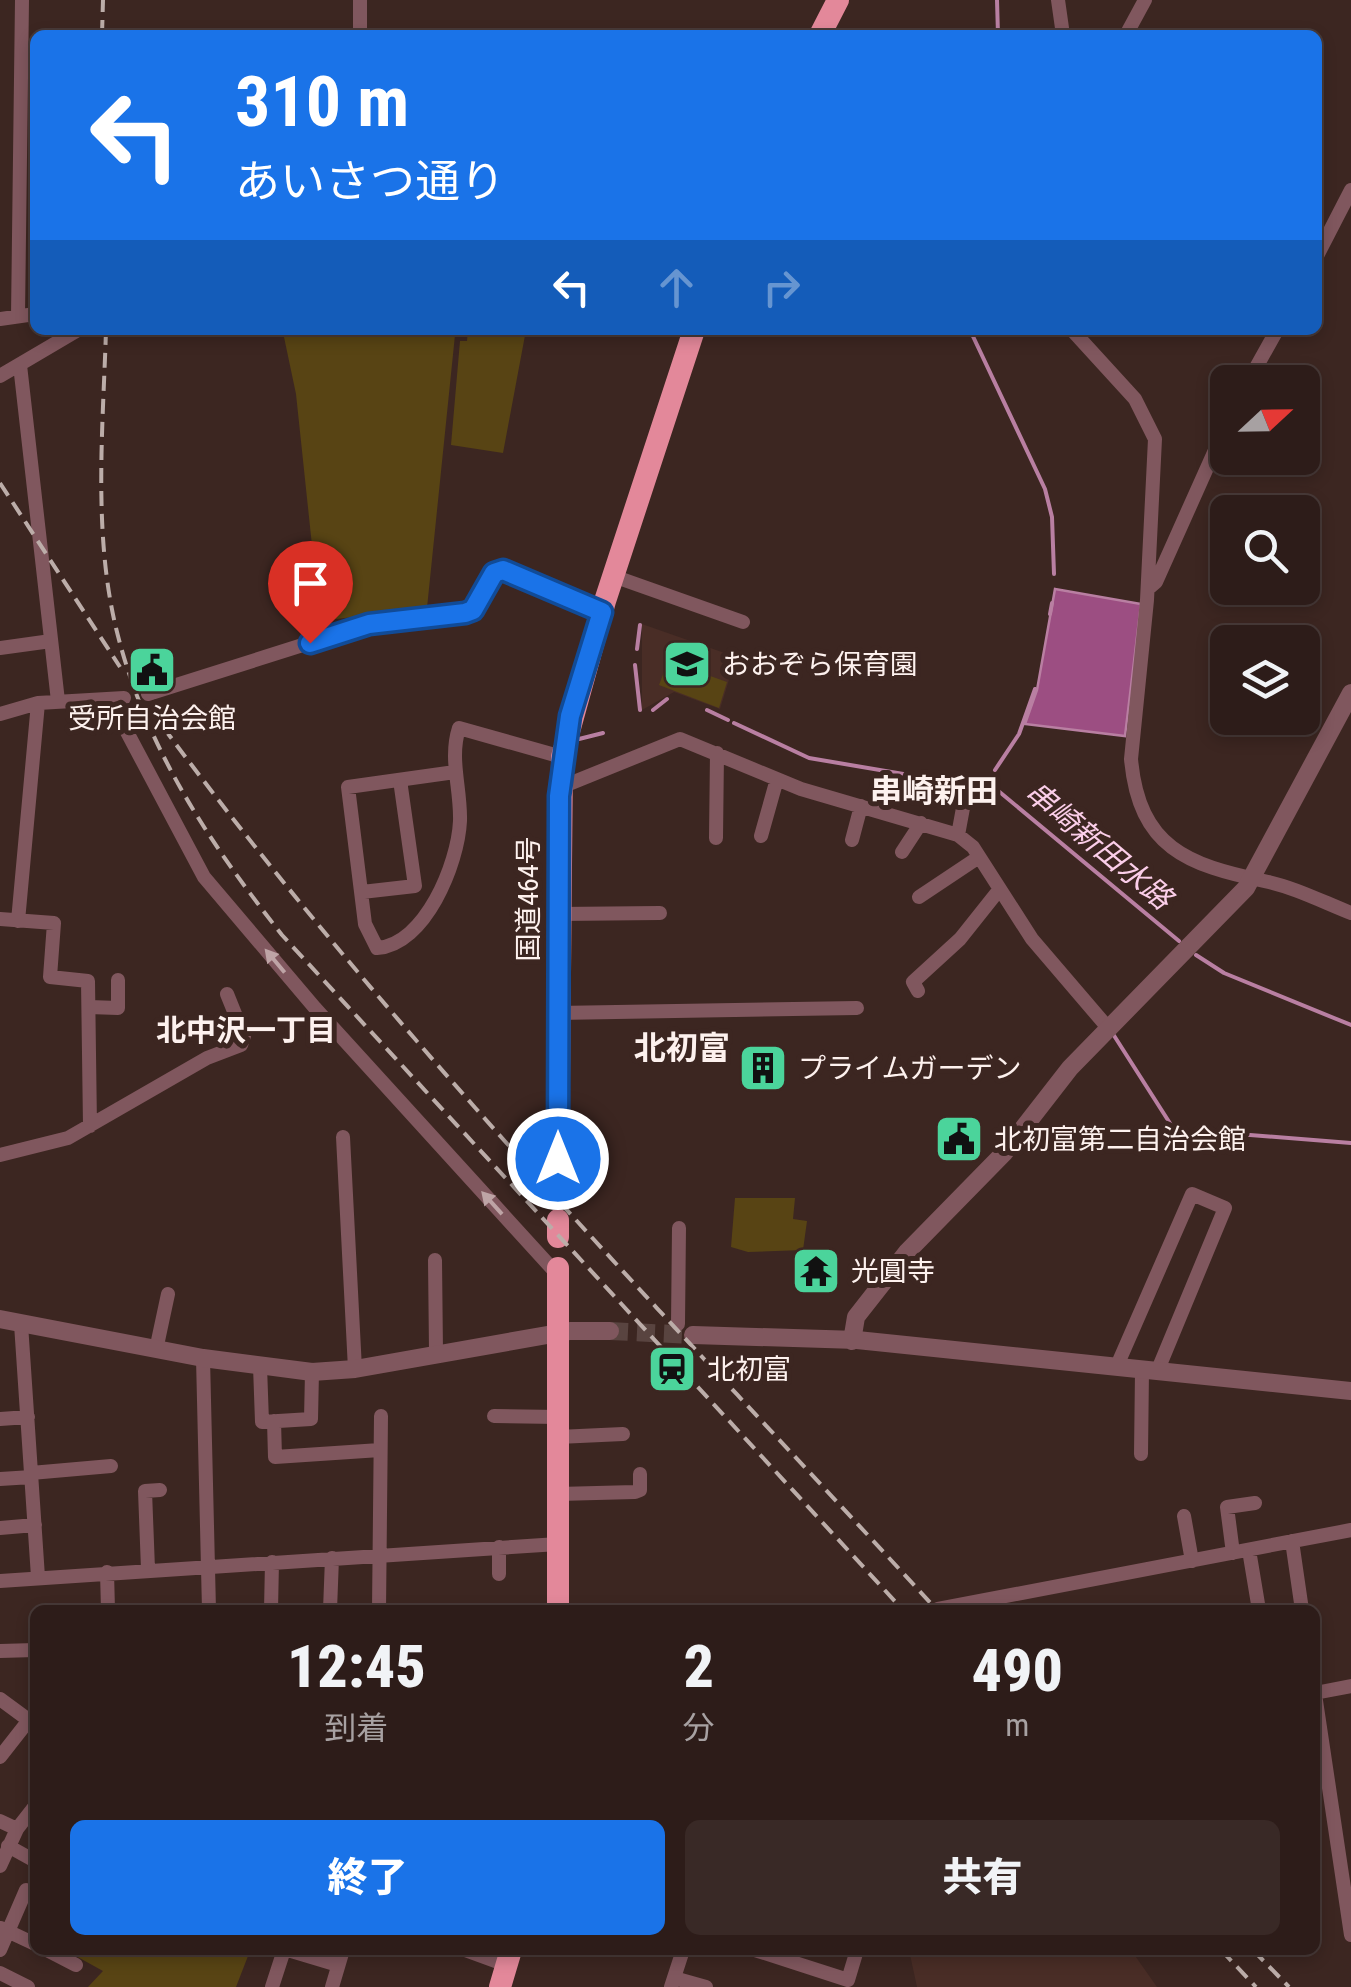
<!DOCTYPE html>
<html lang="ja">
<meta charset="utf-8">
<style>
:root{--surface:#2d1c19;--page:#392926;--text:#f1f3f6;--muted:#a7a1a2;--line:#483a38;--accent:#1a73e8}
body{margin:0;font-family:"Roboto Condensed","Noto Sans JP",sans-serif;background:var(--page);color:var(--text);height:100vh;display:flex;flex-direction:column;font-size:38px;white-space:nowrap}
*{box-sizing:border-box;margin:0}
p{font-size:32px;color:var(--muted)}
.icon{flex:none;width:55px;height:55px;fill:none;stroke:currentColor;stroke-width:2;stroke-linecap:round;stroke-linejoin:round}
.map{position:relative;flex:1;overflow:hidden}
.panel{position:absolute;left:30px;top:1605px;width:1290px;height:350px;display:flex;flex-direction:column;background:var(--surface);border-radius:15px;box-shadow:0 5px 15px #0003,0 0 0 2px var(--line)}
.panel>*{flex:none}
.hud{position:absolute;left:30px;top:30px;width:1292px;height:305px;border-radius:15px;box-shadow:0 5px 15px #0003,0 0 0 2px var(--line);background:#1a73e8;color:#fff;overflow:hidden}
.needle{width:65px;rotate:68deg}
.tools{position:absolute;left:1210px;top:365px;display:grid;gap:20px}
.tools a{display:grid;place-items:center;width:110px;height:110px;border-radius:15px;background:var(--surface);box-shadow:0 5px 15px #0003,0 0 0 2px var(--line);font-size:50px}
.pin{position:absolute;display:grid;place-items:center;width:85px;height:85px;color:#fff;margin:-102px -42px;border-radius:50% 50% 50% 0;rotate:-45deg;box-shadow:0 0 10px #0007}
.pin .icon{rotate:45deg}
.me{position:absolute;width:110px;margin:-55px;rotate:0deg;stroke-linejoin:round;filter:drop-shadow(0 0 8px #0008)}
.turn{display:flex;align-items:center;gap:35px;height:210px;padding:0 40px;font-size:45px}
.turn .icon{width:130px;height:130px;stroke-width:2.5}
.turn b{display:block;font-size:70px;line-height:85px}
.lanes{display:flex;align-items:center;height:95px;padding:0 40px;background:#0003;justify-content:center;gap:50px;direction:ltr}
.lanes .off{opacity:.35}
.eta{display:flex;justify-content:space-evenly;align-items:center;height:170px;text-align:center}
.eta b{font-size:60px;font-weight:800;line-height:70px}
.button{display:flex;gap:20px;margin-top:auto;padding:20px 40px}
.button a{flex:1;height:115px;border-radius:15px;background:var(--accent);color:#fff;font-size:40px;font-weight:800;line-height:115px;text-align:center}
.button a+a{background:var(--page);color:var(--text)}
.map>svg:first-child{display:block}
.built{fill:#492d26}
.green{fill:#584414}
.water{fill:#9c4e82;stroke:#b97fa2;stroke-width:2.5}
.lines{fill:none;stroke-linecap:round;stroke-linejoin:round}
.stream{stroke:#b97fa2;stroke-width:4}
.tertiary-tunnel{stroke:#594440;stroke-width:18;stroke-dasharray:18 9;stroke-linecap:butt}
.minor{stroke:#80575e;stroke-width:14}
.tertiary{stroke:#80575e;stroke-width:18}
.trunk{stroke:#e3889a;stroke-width:22}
.rail{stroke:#bcada9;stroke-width:4;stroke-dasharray:15 8;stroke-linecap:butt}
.oneway{fill:#bea4a6}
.route-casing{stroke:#114b97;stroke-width:25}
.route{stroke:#1a73e8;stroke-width:18}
.labels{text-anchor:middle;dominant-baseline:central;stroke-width:10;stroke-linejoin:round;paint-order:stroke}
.poi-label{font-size:28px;fill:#fdf1ee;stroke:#3c2621;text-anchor:start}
.street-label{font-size:28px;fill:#fdf1ee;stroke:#3c2621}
.water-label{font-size:30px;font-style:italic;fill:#fbcee9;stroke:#3c2621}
.neighbourhood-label{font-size:30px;font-weight:bold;fill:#fdf1ee;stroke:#3c2621}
.quarter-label{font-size:32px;font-weight:bold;fill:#fdf1ee;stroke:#3c2621}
</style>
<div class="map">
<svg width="1351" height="1987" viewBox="0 0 1351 1987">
<rect width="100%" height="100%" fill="#3c2621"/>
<path class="built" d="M 642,624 L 736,657 L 720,709 L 674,692 L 642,710 Z
M 909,1950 L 1131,1950 L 1157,1987 L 917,1987 Z"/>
<path class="green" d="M 306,330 L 436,330 L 455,335 L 427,608 L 320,621 L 296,394 L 284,337 Z
M 468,330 L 526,330 L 503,453 L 451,445 L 460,341 L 467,341 Z
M 685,667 L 727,682 L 719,708 L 659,685 L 664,672 L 680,678 Z
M 735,1198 L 795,1198 L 793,1219 L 807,1221 L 803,1250 L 748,1252 L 731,1247 Z
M 65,1950 L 260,1950 L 248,1956 L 236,1987 L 88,1987 L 103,1971 Z"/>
<path class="water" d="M 1055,589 L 1141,604 L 1125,736 L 1025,724 L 1037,690 Z"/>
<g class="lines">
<path class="stream" d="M 997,0 L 998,35
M 970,330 L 1045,489 L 1052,517 L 1054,574
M 1050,614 L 1052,603
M 637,649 L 640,625
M 635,665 L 640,710
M 653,710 L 667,699
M 707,710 L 728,720
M 734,723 L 809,758 L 927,778
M 579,739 L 603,733
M 995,770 L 1019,734 L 1035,689
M 990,784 L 1179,941
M 1196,955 L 1224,973 L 1351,1025
M 1113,1034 L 1173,1128 L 1194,1148 L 1225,1133 L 1351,1143"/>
<path class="tertiary-tunnel" d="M 610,1331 L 693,1335"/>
<path class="minor" d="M 1058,0 L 1063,35
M 360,35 L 360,0
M 1126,35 L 1145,0
M 1318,254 L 1351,190
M 18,316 L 22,0
M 0,319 L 35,314
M 1072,330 L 1135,399 L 1155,439 L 1147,600 L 1131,759 C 1139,848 1188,865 1264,881 C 1294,887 1323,902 1351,913
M 20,365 L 58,701
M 0,376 L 78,330
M 1248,382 L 1277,330
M 613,576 L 743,622
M 1149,588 L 1156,582 L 1228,421
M 0,648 L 51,641
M 148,694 L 369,624 L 465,613 L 473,610 L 494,573 L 503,570 L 601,613
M 110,700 L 204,877 L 315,1008 L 558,1275
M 0,714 L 38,703 L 124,698
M 455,772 L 348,787 L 365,924 L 377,948 C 425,945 458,864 460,821 C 461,788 449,759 459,728 L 562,757
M 559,788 L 680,739 L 801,789 L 958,835 L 973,847 L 1032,939 L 1109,1029
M 958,835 L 963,808
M 761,836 L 777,779
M 716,838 L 717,753
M 852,840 L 861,806
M 902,852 L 921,823
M 362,892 L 415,886 L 400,780
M 919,897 L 979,857
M 559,914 L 660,913
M 0,919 L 54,923 L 50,977 L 88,981 L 90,1126
M 18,921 L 38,703
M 918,991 L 913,982 L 960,939 L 999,890
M 89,1007 L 118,1008 L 118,980
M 557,1013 L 857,1008
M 343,1137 L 355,1369
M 0,1155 L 68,1138 L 207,1058 L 241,1045 L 244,1036 L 227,994
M 435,1260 L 436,1351
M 21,1324 L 38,1577
M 678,1324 L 679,1228
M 156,1350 L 168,1294
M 203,1358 L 209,1610
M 260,1366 L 262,1422 L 311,1419 L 312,1372
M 1116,1368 L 1192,1194 L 1225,1208 L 1157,1372
M 494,1416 L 558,1417
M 0,1419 L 28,1417
M 274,1421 L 275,1457 L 380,1450
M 558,1437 L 623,1434
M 1141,1454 L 1142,1371
M 31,1473 L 111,1466
M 0,1479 L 32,1477
M 558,1494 L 635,1492 L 640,1490 L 640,1474
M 1184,1516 L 1192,1561
M 0,1528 L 35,1525
M 1292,1541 L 1302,1610
M 1249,1550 L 1259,1610
M 1233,1553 L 1227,1507 L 1255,1503
M 148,1569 L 145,1491 L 160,1490
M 107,1572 L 108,1610
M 499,1574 L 499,1547
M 0,1581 L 558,1544
M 938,1609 L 1351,1530
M 271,1610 L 272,1562
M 330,1610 L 332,1558
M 379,1610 L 381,1416
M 0,1651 L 35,1650
M 1315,1693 L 1351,1686
M 1315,1694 L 1351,1935
M 0,1699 L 34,1724
M 0,1757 L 29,1720
M 0,1821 L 17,1829
M 8,1846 L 35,1861
M 0,1866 L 17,1829 L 35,1806
M 1,1928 L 35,1944
M 0,1950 L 26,1890 L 35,1895
M 47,1950 L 76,1965
M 288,1950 L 338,1965
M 465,1950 L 506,1965
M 755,1950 L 848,1980 L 857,1950
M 0,1973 L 28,1987
M 674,1978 L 706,1987
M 272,1987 L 284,1950
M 332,1987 L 343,1950
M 671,1987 L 683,1950"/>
<path class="tertiary" d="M 0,1319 L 203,1358 L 312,1372 L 355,1369 L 570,1331 L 610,1331
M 693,1335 L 857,1340 L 1351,1391
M 852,1341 L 856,1317 L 907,1252 L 1004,1153 L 1070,1068 L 1246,888 L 1351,693"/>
<path class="trunk" d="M 820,35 L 838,0
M 558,1189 L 562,757 L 605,601 L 694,330
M 558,1220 L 558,1237
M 558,1610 L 558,1268
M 500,1987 L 511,1950"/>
<path class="rail" d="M 102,35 L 103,0
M 106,330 C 103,428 93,532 116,628 C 145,747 208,841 282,935 L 903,1610
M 0,483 L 120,667
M 149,708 C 386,1031 667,1316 937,1610
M 1221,1950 L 1256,1987
M 1253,1950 L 1289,1987"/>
</g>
<defs><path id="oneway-solid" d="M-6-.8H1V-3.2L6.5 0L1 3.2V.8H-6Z" transform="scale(2.5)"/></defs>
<g class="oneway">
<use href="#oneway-solid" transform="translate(275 961) rotate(-130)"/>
<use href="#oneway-solid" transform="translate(492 1203) rotate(-132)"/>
</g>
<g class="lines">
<g class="route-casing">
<path id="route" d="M 310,643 L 369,624 L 465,613 L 473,610 L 494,573 L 503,570 L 602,612 L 570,716 L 559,796 L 558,1159"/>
</g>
<use href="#route" class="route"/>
</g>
<defs>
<g id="school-square" transform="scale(2.5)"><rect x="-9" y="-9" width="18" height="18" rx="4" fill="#4bd49b" stroke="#3c2621"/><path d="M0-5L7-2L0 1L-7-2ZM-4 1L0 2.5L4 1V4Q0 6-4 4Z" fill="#111"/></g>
<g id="civic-square" transform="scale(2.5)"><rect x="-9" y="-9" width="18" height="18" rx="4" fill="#4bd49b" stroke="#3c2621"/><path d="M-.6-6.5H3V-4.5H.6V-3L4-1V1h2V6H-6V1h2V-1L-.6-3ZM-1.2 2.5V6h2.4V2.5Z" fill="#111"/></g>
<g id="building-square" transform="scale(2.5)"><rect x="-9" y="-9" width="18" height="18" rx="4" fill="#4bd49b" stroke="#3c2621"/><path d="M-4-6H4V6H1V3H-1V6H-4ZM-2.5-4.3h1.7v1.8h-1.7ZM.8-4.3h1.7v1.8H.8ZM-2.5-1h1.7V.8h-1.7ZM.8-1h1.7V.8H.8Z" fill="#111"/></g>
<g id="temple-square" transform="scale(2.5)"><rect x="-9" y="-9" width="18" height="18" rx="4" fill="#4bd49b" stroke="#3c2621"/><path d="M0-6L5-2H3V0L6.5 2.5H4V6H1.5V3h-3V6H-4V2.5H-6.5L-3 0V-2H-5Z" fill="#111"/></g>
<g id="station-square" transform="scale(2.5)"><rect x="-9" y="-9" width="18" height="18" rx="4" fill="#4bd49b" stroke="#3c2621"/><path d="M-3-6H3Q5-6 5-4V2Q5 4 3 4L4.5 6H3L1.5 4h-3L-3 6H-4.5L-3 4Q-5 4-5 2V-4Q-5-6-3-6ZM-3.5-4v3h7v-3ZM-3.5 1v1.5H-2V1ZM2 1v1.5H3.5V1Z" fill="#111"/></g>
</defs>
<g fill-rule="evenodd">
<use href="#school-square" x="687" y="664"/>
<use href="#civic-square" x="152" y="670"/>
<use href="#building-square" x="763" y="1068"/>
<use href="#civic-square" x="959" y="1139"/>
<use href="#temple-square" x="816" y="1271"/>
<use href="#station-square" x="672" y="1369"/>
</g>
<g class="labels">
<g class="poi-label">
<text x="722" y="664">おおぞら保育園</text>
<text x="152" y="718" text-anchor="middle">受所自治会館</text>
<text x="798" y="1068">プライムガーデン</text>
<text x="994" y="1139">北初富第二自治会館</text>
<text x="851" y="1271">光圓寺</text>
<text x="707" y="1369">北初富</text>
</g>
<g class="street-label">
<text transform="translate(528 899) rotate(-90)">国道464号</text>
</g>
<g class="water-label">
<text transform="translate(1099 845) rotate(40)">串崎新田水路</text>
</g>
<g class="neighbourhood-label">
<text x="246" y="1030">北中沢一丁目</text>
</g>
<g class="quarter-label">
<text x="934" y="791">串崎新田</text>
<text x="682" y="1048">北初富</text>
</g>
</g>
</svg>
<div class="tools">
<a><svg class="needle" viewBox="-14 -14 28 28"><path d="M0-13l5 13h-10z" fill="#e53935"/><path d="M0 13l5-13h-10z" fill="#a7a1a2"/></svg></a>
<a><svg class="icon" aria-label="search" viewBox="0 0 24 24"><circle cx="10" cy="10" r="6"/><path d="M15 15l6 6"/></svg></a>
<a><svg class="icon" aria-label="layers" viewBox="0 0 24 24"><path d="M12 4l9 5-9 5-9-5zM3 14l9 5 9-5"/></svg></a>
</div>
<div class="pin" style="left:310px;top:643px;background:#d93025"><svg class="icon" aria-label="arrive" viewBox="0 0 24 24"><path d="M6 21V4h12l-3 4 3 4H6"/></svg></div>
<svg class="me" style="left:558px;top:1159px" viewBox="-20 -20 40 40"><circle r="17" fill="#1a73e8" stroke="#fff" stroke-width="3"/><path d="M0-11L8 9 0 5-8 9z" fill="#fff"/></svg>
<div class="hud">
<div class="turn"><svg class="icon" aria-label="left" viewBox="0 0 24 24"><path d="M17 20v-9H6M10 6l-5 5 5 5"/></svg><div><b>310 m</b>あいさつ通り</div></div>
<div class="lanes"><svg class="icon" aria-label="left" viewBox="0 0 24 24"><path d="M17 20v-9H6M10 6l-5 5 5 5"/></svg><svg class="icon off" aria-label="ahead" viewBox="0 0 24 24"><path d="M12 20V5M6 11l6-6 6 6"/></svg><svg class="icon off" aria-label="right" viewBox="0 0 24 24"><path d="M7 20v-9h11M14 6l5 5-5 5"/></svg></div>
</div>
<section class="panel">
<div class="eta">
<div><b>12:45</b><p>到着</p></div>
<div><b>2</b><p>分</p></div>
<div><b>490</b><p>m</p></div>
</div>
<div class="button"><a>終了</a><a>共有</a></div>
</section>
</div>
